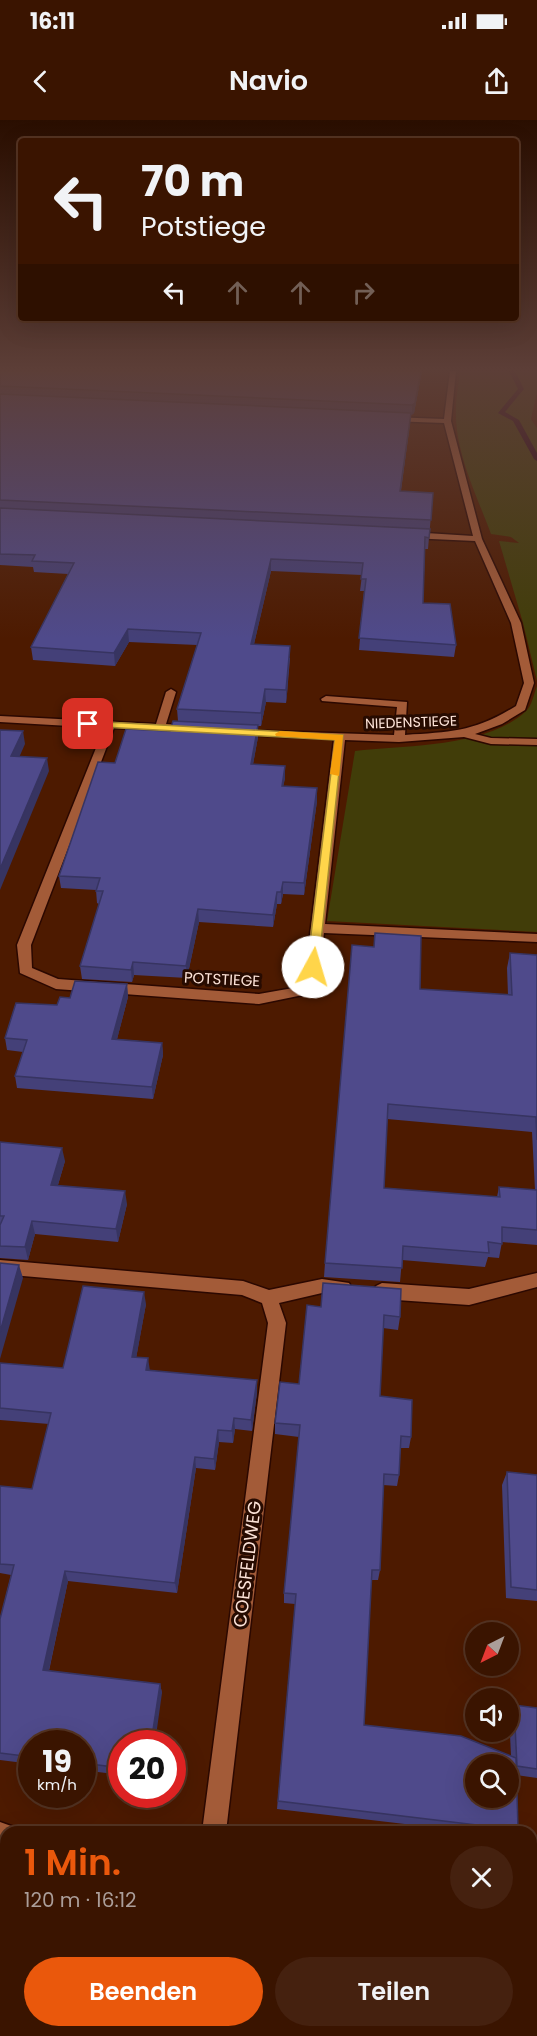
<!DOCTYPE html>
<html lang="de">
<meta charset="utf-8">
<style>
:root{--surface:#3a1400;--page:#45210f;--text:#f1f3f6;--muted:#ab9e99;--line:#543322;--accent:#ea580c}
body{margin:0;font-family:Poppins,sans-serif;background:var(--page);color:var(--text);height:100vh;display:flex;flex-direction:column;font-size:22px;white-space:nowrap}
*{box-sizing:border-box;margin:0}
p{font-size:20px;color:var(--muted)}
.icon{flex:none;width:33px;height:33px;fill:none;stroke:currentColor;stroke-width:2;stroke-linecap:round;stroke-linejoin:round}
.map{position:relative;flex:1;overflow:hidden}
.details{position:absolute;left:0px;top:1706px;width:537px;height:212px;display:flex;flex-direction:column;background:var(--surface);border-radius:18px 18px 0 0;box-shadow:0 6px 24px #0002,0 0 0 2px var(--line)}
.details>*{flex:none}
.hud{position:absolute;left:18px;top:18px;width:501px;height:183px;border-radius:6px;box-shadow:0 6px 24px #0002,0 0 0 2px var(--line);background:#3a1400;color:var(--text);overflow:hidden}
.needle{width:39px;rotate:222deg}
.buttons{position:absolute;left:465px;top:1502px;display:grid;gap:12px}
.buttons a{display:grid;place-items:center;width:54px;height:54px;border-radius:50%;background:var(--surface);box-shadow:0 6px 24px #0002,0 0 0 2px var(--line);font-size:30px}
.speed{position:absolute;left:18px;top:1610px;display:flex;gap:12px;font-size:30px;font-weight:700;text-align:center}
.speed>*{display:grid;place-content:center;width:78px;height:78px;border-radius:50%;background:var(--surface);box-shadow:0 6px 24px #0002,0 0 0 2px var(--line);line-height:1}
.speed small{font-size:15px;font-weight:400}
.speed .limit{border:9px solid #d22;background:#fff;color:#111}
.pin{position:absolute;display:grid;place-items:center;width:51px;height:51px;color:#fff;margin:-26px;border-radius:12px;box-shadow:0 3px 9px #0006}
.me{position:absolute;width:66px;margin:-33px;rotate:6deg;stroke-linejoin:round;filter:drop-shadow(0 0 4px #0008)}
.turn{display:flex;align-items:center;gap:21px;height:126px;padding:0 24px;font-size:27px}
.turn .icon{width:78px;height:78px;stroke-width:2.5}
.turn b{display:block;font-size:42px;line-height:51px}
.lanes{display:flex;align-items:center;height:57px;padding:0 24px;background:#0003;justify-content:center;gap:30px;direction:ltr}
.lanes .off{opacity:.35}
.round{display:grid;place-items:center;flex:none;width:63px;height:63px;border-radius:32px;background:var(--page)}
.headline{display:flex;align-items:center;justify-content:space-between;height:102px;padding:0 24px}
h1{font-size:36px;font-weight:600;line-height:45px;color:var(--accent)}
.button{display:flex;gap:12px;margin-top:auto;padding:12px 24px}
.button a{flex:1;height:69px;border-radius:36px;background:var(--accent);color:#fff;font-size:24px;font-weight:600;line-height:69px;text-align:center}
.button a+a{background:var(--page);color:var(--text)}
.status{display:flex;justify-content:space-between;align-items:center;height:42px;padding:0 30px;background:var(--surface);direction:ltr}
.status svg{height:16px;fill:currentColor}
header{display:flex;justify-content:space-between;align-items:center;height:78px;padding:0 24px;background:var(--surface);font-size:27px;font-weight:600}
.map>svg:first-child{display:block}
.green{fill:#413d09}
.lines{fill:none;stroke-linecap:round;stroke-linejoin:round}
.stream{fill:#28001a;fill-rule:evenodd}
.minor-casing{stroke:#2b0800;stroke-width:3}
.minor{fill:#a35b38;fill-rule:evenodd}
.wall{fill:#444078;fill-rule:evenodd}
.shaded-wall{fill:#373461}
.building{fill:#4f4a8b;stroke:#373461;stroke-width:1.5;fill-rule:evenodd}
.route{fill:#ffd54a;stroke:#a68a30;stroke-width:1.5}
.slow{fill:#f59e0b}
.labels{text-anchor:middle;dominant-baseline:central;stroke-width:6;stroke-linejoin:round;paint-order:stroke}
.far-street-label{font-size:14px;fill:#fde3d8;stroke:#270b01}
.street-label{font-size:15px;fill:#fde3d8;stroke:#270b01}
.near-street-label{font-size:18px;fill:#fde3d8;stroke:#270b01}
</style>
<div class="status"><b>16:11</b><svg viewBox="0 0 49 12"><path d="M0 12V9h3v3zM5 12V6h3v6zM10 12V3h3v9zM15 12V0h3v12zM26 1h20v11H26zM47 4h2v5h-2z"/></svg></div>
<header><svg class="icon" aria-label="back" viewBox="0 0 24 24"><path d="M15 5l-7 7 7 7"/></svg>Navio<svg class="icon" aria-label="share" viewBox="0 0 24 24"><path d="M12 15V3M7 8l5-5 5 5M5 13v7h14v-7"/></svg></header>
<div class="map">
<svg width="537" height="1916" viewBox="0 0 537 1916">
<rect width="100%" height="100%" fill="#4d1a00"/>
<path class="green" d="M 460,251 L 537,251 L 537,272 L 531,299 L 537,308 L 537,561 L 523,503 L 499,421 L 519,423 L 511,417 L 491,414 C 477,376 454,330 456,288 C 456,276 459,263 460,251 Z
M 537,566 L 537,812 L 327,801 L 355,631 C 406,625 487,628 526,591 C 532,586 534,573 537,566 Z"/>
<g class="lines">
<path class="stream" d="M 509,251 L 515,251 L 524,269 L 505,292 L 519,300 L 537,333 L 537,341 L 534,339 L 513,301 L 498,293 L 518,269 Z"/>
<g class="minor-casing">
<path id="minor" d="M 450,251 L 456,251 L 451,301 L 482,419 L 521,503 L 534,563 L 525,590 L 502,604 L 475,614 L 491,618 L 537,619 L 537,625 L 491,624 L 464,617 L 399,622 L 345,620 L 325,804 L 537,814 L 537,822 L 324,813 L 320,847 L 303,875 L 259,884 L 56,869 L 20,853 L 17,825 L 104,608 L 0,602 L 0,596 L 156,604 L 166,572 L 171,569 L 176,572 L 166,604 L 192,606 L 197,609 L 192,612 L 114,608 L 31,825 L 32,848 L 58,859 L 259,874 L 293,868 L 306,847 L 334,619 L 240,615 L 236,614 L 236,610 L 394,615 L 397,587 L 322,581 L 321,579 L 326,576 L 407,582 L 405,615 C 452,612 474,612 516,586 L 524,563 L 511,503 L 475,421 L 410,418 L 406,415 L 410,412 L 473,416 L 444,303 L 390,301 L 386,299 L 390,297 L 444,299 Z
M 0,1140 L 243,1161 L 269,1170 L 322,1159 L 349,1163 L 352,1168 L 349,1173 L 343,1175 L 322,1173 L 279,1183 L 286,1203 L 226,1712 L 202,1712 L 268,1203 L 262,1183 L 242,1175 L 0,1154 Z
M 537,1153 L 537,1167 L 469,1185 L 382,1179 L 376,1176 L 373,1171 L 376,1166 L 382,1163 L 469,1169 Z
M 0,1702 L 14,1707 L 17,1712 L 6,1712 L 6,1727 L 0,1726 Z
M 531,1764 L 537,1765 L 537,1789 L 531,1788 Z
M 183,1911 L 209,1911 L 208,1916 L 182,1916 Z"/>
</g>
<use href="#minor" class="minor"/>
</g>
<path class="wall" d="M 0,251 L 422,251 L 414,293 L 411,295 L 401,371 L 433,373 L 428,429 L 425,429 L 423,483 L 456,525 L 454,537 L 359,530 L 364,471 L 360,471 L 362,455 L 271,451 L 254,524 L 290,538 L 287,574 L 286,583 L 266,582 L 261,606 L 258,606 L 258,617 L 253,644 L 285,658 L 283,666 L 317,681 L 304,775 L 283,774 L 281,784 L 277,784 L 273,807 L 199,802 L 187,858 L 134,855 L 132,862 L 82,859 L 80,846 L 99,784 L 97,783 L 96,770 L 61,768 L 59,756 L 115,643 L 170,611 L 178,601 L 177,589 L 197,525 L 129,522 L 115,546 L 33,540 L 31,527 L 68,454 L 34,452 L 33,447 L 0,445 Z
M 510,833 L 537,835 L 537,1125 L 502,1122 L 499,1138 L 488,1137 L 485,1147 L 402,1140 L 400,1162 L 324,1157 L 325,1143 L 420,869 L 508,875 L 507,848 ZM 387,999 L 532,1012 L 535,1070 L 499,1067 L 497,1077 L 384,1068 Z
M 127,864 L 128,877 L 117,919 L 162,923 L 163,935 L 153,979 L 17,968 L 15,956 L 23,932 L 7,930 L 5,918 L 70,878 Z
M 0,1022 L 65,1041 L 58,1065 L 127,1084 L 118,1122 L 35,1114 L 28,1140 L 0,1138 Z
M 146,1184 L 136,1238 L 150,1251 L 257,1272 L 252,1311 L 235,1309 L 233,1323 L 219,1322 L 215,1350 L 196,1348 L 177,1473 L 68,1461 L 49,1551 L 160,1564 L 162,1573 L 122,1623 L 122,1655 L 82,1650 L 82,1623 L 32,1623 L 32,1644 L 0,1640 L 0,1499 L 11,1455 L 0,1453 L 0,1366 L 32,1369 L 49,1304 L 0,1300 L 0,1243 L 63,1248 Z
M 307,1185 L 400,1197 L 398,1210 L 383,1208 L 380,1276 L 411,1317 L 409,1328 L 400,1328 L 399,1355 L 397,1366 L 383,1365 L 380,1450 L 378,1460 L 371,1460 L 364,1605 L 511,1636 L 509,1594 L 514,1585 L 537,1588 L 537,1658 L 516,1655 L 518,1710 L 517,1712 L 473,1712 L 277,1689 L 295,1484 L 284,1483 L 284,1473 L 299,1317 L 275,1314 L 275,1303 L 299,1264 Z
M 507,1352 L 537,1355 L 537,1481 L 506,1478 L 502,1365 Z
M 0,1815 L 6,1816 L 6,1879 L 0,1878 Z"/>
<path class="shaded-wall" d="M 421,251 L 422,251 L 414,293 L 412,295 L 412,285 Z
M 411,293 L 410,304 L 399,382 L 400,371 Z
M 271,439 L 271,451 L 251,537 L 251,524 Z
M 128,509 L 129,522 L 115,546 L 114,533 Z
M 290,526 L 287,574 L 286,583 L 286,570 Z
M 265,569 L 266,582 L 261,606 L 261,593 Z
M 258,605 L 258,617 L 251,656 L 251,644 Z
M 23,611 L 25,624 L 14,649 L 11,636 Z
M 47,638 L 49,651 L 0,770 L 0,749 Z
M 285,646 L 285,658 L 281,679 L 282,666 Z
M 317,668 L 317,681 L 304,775 L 304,763 Z
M 283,762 L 283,774 L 281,784 L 281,772 Z
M 277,772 L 277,784 L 273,807 L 273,795 Z
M 198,789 L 199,802 L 187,858 L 186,846 Z
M 133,842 L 134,855 L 132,862 L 131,850 Z
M 127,864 L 128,877 L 114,931 L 112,919 Z
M 162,923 L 163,935 L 153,979 L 152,967 Z
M 62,1028 L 65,1041 L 54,1078 L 51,1065 Z
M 125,1071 L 127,1084 L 118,1122 L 116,1109 Z
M 32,1101 L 35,1114 L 28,1140 L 25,1127 Z
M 19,1145 L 23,1158 L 0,1239 L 0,1212 Z
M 144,1172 L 146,1184 L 134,1250 L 132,1237 Z
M 148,1238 L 150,1251 L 146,1250 Z
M 257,1260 L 257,1272 L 252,1311 L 251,1300 Z
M 234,1298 L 235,1309 L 233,1323 L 232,1311 Z
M 218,1310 L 219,1322 L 215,1350 L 214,1339 Z
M 195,1337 L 196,1348 L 177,1473 L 175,1463 Z
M 65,1451 L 68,1461 L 47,1559 L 43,1550 Z
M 160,1564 L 162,1573 L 155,1623 L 151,1623 Z
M 6,1864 L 6,1878 L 3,1876 Z"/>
<path class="building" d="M 0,251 L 421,251 L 415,283 L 412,285 L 0,266 Z
M 0,274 L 411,293 L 400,371 L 433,373 L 431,400 L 0,380 Z
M 0,388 L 430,409 L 429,418 L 425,417 L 423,483 L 450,484 L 456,525 L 359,518 L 366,459 L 361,459 L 363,443 L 271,439 L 251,524 L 290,526 L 286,570 L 265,569 L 261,593 L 177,589 L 201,513 L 128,509 L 114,533 L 31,527 L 74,443 L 32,441 L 35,435 L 0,434 Z
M 173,601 L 258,605 L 251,644 L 285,646 L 282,666 L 317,668 L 304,763 L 283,762 L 281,772 L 277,772 L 273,795 L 198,789 L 186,846 L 133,842 L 131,850 L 80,846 L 103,771 L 96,771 L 100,758 L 59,756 L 98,642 L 115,643 L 126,609 L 170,611 Z
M 0,610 L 23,611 L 11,636 L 47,638 L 0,749 Z
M 375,813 L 421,816 L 420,869 L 512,875 L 510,833 L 537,835 L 537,1020 L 536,997 L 388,984 L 384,1068 L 500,1077 L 499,1067 L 537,1070 L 537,1110 L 502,1107 L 502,1124 L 488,1122 L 489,1133 L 403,1126 L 402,1148 L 325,1143 L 352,825 L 374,827 Z
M 75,861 L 127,864 L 112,919 L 162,923 L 152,967 L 15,956 L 27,920 L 5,918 L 16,883 L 57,885 L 60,877 L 70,878 Z
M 0,1022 L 62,1028 L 51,1065 L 125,1071 L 116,1109 L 32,1101 L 25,1127 L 0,1126 L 0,1105 L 4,1096 L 0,1096 Z
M 0,1143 L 19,1145 L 0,1212 Z
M 323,1163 L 401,1169 L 400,1197 L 384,1195 L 380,1276 L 412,1280 L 411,1317 L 401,1316 L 399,1355 L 384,1354 L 380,1450 L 372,1450 L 364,1605 L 461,1616 L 516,1638 L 518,1710 L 278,1681 L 296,1474 L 284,1473 L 300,1305 L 275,1303 L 280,1262 L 299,1264 L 307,1185 L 321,1187 ZM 476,1644 L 508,1644 L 508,1677 L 476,1677 Z
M 83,1166 L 144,1172 L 132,1237 L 148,1238 L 146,1250 L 257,1260 L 251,1300 L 234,1298 L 232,1311 L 218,1310 L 214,1339 L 195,1337 L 175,1463 L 65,1451 L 43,1550 L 160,1564 L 151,1623 L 122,1623 L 122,1648 L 82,1643 L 82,1623 L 32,1623 L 32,1637 L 0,1633 L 0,1499 L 14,1445 L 0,1444 L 0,1366 L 32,1369 L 51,1293 L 0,1288 L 0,1243 L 63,1248 Z
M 507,1352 L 537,1355 L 537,1470 L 511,1467 Z
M 514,1585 L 537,1588 L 537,1649 L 517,1646 Z
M 0,1815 L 6,1816 L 6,1864 L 3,1876 L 0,1875 Z
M 388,1911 L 525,1911 L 525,1916 L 387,1916 Z"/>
<linearGradient id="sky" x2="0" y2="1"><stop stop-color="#2a0e00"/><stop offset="0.48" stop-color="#5c3e37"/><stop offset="1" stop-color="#5c3e37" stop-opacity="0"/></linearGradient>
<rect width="537" height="519" fill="url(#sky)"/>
<path class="route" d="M 88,601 L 343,615 L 318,850 L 313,851 L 307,847 L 335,620 L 85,606 L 83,604 Z"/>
<path class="slow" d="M 280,611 L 343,615 L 339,656 L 330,654 L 335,620 L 276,616 L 275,614 Z"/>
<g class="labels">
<g class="far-street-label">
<text transform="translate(411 602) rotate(-2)">NIEDENSTIEGE</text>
</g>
<g class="street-label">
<text transform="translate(222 859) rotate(3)">POTSTIEGE</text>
</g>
<g class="near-street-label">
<text transform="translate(247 1444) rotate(-83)">COESFELDWEG</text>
</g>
</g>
</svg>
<div class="buttons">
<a><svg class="needle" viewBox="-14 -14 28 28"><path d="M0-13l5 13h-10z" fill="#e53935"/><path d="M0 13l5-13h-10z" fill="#ab9e99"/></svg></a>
<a><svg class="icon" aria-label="sound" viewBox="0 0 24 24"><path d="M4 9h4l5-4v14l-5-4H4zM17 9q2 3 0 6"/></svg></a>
<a><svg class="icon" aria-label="search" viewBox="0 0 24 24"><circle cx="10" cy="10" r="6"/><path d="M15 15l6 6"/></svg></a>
</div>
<div class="speed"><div>19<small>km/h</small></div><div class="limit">20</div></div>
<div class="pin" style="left:88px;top:604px;background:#d93025"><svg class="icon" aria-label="arrive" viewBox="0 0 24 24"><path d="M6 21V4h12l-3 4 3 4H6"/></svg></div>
<svg class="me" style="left:313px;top:847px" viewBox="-20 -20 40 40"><circle r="19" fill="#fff"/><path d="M0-13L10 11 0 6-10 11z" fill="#ffd54a"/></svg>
<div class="hud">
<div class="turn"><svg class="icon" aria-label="left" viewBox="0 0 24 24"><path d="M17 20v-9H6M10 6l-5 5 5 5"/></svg><div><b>70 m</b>Potstiege</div></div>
<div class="lanes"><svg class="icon" aria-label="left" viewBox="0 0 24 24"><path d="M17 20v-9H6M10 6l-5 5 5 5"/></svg><svg class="icon off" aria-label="ahead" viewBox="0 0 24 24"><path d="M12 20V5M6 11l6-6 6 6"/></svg><svg class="icon off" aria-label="ahead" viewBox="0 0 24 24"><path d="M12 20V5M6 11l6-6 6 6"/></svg><svg class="icon off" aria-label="right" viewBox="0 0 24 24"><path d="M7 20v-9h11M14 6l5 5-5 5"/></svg></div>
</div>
<section class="details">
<div class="headline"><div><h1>1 Min.</h1><p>120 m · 16:12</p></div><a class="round"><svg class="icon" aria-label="close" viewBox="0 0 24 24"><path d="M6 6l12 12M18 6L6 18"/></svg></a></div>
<div class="button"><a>Beenden</a><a>Teilen</a></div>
</section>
</div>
